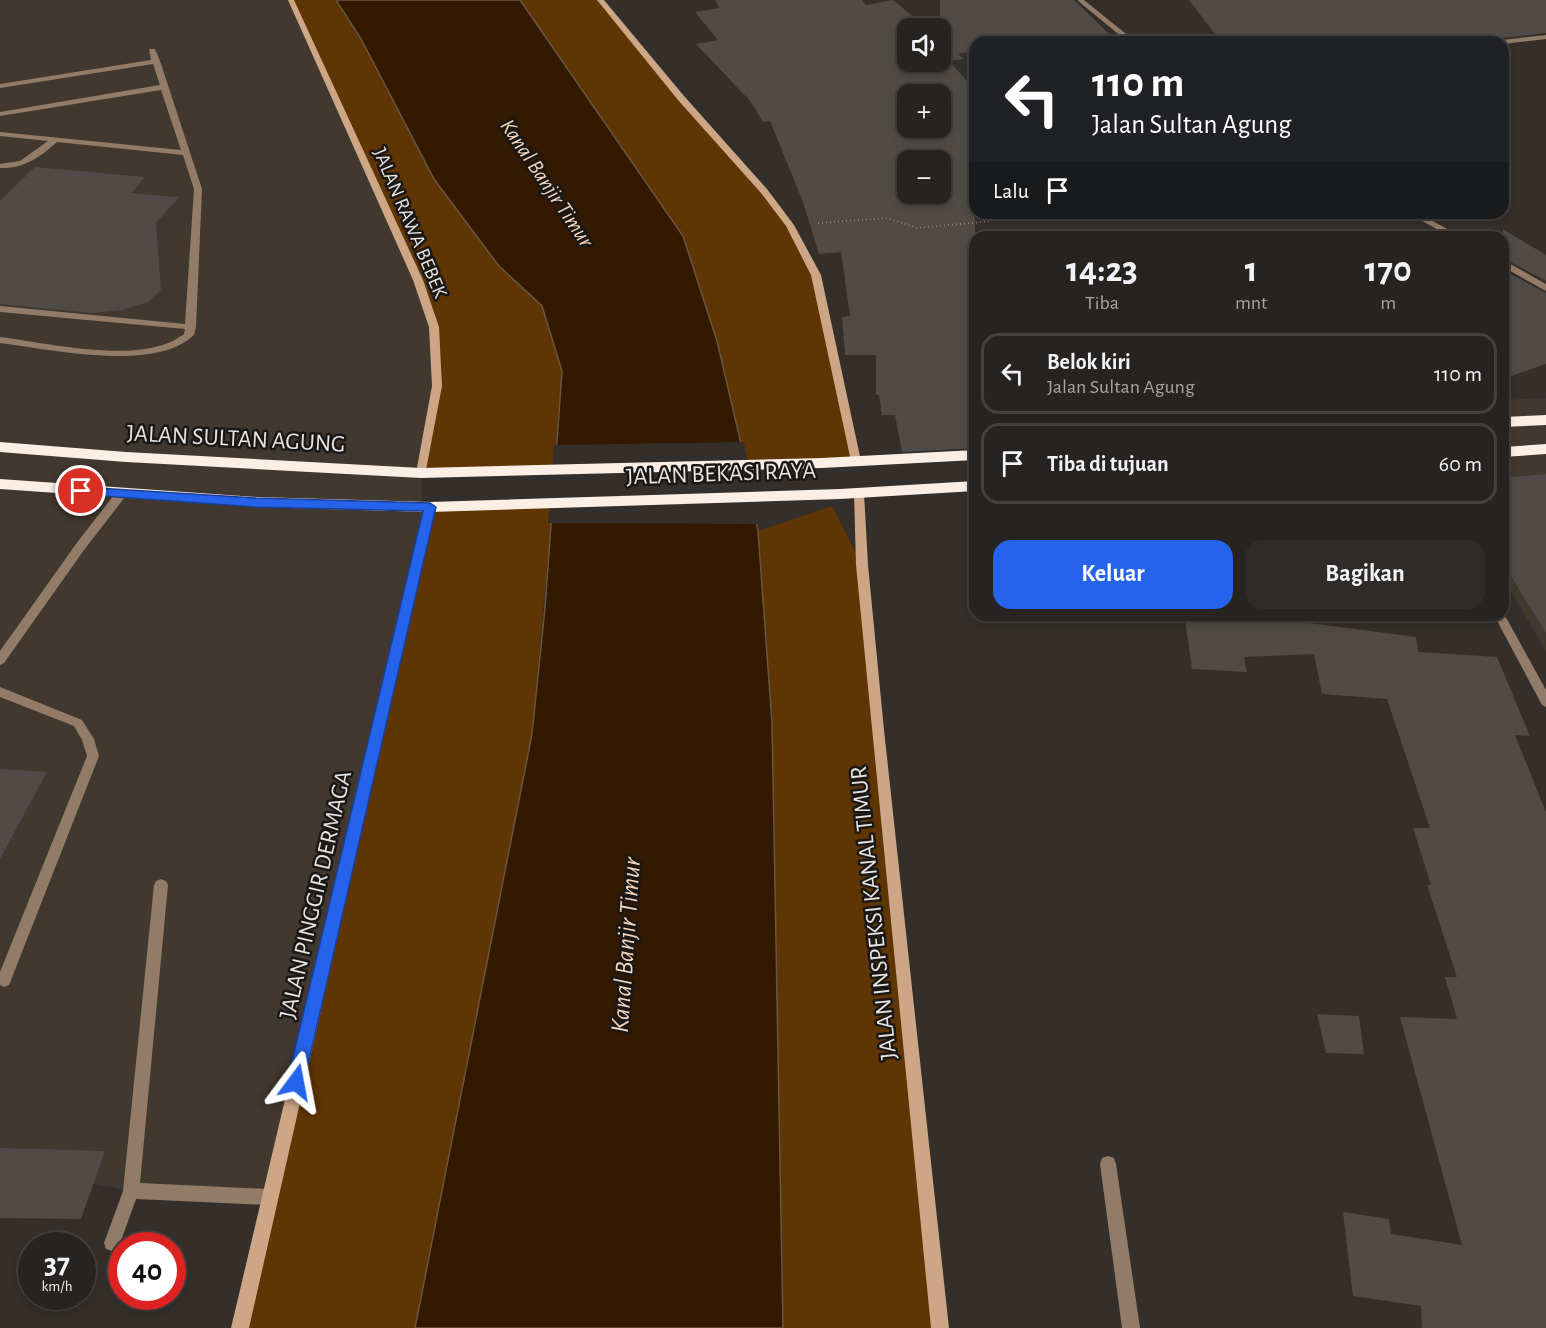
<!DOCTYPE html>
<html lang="id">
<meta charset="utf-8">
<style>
:root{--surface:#272320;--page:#2f2b29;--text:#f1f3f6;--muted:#a4a4a5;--line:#43403e;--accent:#2563eb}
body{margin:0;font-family:"Alegreya Sans",sans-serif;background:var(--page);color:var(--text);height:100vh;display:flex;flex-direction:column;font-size:22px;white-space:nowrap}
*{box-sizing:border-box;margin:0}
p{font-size:20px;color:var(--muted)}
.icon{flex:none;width:33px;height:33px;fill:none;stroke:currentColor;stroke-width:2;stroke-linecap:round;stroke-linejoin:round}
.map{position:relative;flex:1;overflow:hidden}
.details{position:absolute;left:969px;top:231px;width:540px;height:390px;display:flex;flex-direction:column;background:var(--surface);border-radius:18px;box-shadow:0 3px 9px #0003,0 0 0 2px var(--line)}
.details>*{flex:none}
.guide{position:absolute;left:969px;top:36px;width:540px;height:183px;border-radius:18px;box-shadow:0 3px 9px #0003,0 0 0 2px var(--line);background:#202124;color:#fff;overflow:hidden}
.controls{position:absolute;left:897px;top:18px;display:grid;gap:12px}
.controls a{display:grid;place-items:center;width:54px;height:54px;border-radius:12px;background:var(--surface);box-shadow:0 3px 9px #0003,0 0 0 2px var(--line);font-size:30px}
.speed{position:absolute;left:18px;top:1232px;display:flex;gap:12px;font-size:30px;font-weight:700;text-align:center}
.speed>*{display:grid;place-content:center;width:78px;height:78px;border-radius:50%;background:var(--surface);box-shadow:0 3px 9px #0003,0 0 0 2px var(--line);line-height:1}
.speed small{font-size:15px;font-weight:400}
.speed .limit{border:9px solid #d22;background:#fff;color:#111}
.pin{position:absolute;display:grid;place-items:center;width:51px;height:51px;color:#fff;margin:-26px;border:3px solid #fff;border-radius:50%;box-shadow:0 2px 6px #0007}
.me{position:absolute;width:66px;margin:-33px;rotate:13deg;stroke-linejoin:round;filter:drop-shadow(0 0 4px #0008)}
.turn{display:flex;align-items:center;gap:21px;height:126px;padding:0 24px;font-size:27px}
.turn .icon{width:78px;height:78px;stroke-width:2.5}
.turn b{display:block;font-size:42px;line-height:51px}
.then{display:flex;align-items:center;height:57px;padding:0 24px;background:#0003;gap:12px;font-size:22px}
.eta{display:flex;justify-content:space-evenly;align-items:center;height:102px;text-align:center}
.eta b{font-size:36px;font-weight:700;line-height:42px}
.action{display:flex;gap:12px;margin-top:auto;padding:12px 24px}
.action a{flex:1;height:69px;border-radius:18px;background:var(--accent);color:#fff;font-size:24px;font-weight:700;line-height:69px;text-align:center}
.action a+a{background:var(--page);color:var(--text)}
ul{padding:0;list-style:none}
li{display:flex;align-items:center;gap:18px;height:81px;margin:0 12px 9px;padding:0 12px;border:3px solid var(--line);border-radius:18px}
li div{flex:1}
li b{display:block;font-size:22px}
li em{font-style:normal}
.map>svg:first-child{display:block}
.built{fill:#41382f}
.green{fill:#5f3504}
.water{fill:#321900;stroke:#685643;stroke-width:1.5}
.pier{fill:#342f2b}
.building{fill:#504b46;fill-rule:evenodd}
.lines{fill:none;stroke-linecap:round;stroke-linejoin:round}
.path{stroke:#84807c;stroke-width:2;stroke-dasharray:1 3;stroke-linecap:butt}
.lane{fill:#937c67;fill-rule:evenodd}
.street{fill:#937c67;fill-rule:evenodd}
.secondary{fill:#cca685;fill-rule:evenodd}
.highway{fill:#fbefe5;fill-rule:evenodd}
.route{fill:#2563eb;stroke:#184099;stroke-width:1.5}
.labels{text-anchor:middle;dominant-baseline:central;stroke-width:5;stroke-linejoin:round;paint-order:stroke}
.far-street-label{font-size:20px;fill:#e6e3e0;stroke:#1a1816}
.far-water-label{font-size:22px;font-style:italic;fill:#f5d6bb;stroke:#1a1816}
.street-label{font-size:24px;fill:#e6e3e0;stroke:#1a1816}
.water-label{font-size:26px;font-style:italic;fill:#f5d6bb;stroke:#1a1816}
</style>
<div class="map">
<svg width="1546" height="1328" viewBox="0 0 1546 1328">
<rect width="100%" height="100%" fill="#342f2b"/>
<path class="built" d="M 0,0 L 291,0 L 434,327 L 433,403 L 422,470 L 421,546 L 269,1197 L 131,1191 L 0,1166 Z
M 1546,398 L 1546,652 L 1503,577 L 1503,400 Z"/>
<path class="green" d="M 291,0 L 336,0 L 499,266 L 542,306 L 562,371 L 553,471 L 421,473 L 437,386 L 434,327 Z
M 520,0 L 600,0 L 790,225 L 816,275 L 856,461 L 746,465 L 717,341 L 683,236 Z
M 553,501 L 532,734 L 415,1328 L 240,1328 L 430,507 Z
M 832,506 L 862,565 L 940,1328 L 779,1328 L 772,723 L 758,531 Z"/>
<path class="water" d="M 336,0 L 520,0 L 683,236 L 717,341 L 746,465 L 758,531 L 772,723 L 783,1328 L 415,1328 L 532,734 L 545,608 L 562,371 L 542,306 L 499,266 L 434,179 L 361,39 Z"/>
<path class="pier" d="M 744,442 L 760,524 L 548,523 L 554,445 Z"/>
<path class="building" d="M 715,0 L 862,0 L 866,5 L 893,0 L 927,28 L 908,28 L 908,62 L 940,62 L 940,0 L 1074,0 L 1117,42 L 975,42 L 975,51 L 958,54 L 964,59 L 949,61 L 975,90 L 975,448 L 902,452 L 895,415 L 882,415 L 879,395 L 876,395 L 876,355 L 845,355 L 842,317 L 850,316 L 841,252 L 819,254 L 803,202 L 770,121 L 763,122 L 750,101 L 696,44 L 718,40 L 695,12 L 719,8 ZM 908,94 L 940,94 L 940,128 L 908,128 ZM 908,160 L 940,160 L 940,194 L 908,194 Z
M 1189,0 L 1546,0 L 1546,33 L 1503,38 L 1497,42 L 1221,42 Z
M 35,167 L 145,177 L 131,193 L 179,197 L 156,223 L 161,290 L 148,302 L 123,310 L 92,313 L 0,304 L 0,201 Z
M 1503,229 L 1546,255 L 1546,281 L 1503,258 Z
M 1503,270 L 1546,293 L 1546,364 L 1503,379 Z
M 1546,474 L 1546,633 L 1503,563 L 1503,478 Z
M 1202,615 L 1305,615 L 1309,623 L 1416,637 L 1418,652 L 1497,657 L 1530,736 L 1515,735 L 1546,812 L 1546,1328 L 1422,1328 L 1421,1306 L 1353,1296 L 1343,1212 L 1389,1219 L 1391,1234 L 1462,1245 L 1400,1017 L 1457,1019 L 1445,977 L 1457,977 L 1427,885 L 1431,885 L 1413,828 L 1430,828 L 1387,699 L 1322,694 L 1314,654 L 1244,657 L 1247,672 L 1192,669 L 1185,621 L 1204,622 Z
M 0,769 L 47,772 L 0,859 Z
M 1317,1014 L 1359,1016 L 1364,1054 L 1326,1053 Z
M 0,1148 L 105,1151 L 81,1219 L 0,1218 Z"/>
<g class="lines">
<path class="path" d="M 818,223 L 887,218 L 917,228 L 992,221"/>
<path class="lane" d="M 149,49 L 155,49 L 160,61 L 202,189 L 196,327 L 194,335 C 155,373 49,349 0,343 L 0,337 C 47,343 124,361 168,343 C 174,341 179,337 184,334 L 185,329 L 0,312 L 0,306 L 185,324 L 194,189 L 183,155 L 57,142 C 40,157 24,169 0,168 L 0,164 L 20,161 L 48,141 L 0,136 L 0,132 L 181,150 L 161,90 L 0,116 L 0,112 L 160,85 L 153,64 L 0,88 L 0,84 L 151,60 Z
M 121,490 L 126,494 L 125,497 L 84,550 L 4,663 L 0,665 L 0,651 L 76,544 L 117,491 Z
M 0,687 L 82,720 L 94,739 L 99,756 L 11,980 L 9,985 L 4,987 L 0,985 L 0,972 L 87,756 L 82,740 L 74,726 L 0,697 Z"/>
<path class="street" d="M 1077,0 L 1084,0 L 1136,42 L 1128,42 Z
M 1546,35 L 1546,39 L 1503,44 L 1503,42 L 1499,42 L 1503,40 Z
M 1408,213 L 1418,213 L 1462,237 L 1451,237 Z
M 1503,260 L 1546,284 L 1546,291 L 1503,267 Z
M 1503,612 L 1546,690 L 1546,707 L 1542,705 L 1494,615 L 1503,615 Z
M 161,879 L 166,881 L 168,885 L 140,1183 L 269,1189 L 275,1191 L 277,1197 L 275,1203 L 269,1205 L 136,1199 L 118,1249 L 112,1251 L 106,1249 L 104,1243 L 123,1191 L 154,885 L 156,881 Z
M 1108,1156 L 1114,1158 L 1116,1164 L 1140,1328 L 1122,1328 L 1100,1164 L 1102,1158 Z"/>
<path class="secondary" d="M 288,0 L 294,0 L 423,280 L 439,327 L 442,386 L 425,475 L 417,475 L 416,473 L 432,386 L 429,327 L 413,280 Z
M 597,0 L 604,0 L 684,96 L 767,189 L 794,225 L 821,275 L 861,461 L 860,463 L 856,464 L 851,461 L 811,275 L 786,226 L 761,193 L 678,100 Z
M 859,489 L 864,493 L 868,565 L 884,730 L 949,1328 L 931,1328 L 856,565 L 854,493 Z
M 430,503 L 435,507 L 249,1328 L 231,1328 L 425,507 Z"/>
<path class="highway" d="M 1546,415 L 1546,425 L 1503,427 L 1503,417 Z
M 0,442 L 126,452 L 421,468 L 822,458 L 975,450 L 975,460 L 822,468 L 421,478 L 126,462 L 0,452 Z
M 1546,444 L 1546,454 L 1503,457 L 1503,447 Z
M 0,479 L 256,497 L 430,502 L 840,489 L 975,481 L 975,491 L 840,499 L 430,512 L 256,507 L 0,489 Z"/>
</g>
<path class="route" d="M 81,487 L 256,498 L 430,503 L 436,507 L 304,1082 L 302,1088 L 296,1091 L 290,1088 L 287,1082 L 423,511 L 256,507 L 76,494 L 76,488 Z"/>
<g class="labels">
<g class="far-street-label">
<text transform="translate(410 223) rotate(67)">JALAN RAWA BEBEK</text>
</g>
<g class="far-water-label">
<text transform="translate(547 183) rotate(56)">Kanal Banjir Timur</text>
</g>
<g class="street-label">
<text transform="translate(236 439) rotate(3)">JALAN SULTAN AGUNG</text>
<text transform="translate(721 474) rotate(-2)">JALAN BEKASI RAYA</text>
<text transform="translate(316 895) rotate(-77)">JALAN PINGGIR DERMAGA</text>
<text transform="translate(874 913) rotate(-96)">JALAN INSPEKSI KANAL TIMUR</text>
</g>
<g class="water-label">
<text transform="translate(626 945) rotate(-86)">Kanal Banjir Timur</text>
</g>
</g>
</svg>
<div class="controls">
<a><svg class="icon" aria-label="sound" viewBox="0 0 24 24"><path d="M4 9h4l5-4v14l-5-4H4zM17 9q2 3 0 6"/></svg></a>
<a>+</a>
<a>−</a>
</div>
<div class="speed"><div>37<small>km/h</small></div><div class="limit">40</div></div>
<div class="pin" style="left:81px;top:491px;background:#d93025"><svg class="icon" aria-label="arrive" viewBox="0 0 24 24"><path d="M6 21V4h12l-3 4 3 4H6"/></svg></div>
<svg class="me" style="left:296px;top:1082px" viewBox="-20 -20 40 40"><path d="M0-17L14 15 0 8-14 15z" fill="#2563eb" stroke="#fff" stroke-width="4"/></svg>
<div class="guide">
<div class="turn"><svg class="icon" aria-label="left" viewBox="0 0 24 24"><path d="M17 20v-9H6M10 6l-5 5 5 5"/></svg><div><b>110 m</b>Jalan Sultan Agung</div></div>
<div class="then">Lalu<svg class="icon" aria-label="arrive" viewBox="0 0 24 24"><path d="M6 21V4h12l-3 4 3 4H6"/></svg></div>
</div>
<section class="details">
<div class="eta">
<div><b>14:23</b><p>Tiba</p></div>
<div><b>1</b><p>mnt</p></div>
<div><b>170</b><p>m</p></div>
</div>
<ul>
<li><svg class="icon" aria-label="left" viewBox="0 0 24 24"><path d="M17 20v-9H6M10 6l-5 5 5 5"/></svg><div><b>Belok kiri</b><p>Jalan Sultan Agung</p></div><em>110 m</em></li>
<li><svg class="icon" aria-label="arrive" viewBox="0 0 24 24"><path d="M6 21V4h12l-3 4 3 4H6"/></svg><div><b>Tiba di tujuan</b></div><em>60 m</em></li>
</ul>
<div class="action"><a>Keluar</a><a>Bagikan</a></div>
</section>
</div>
